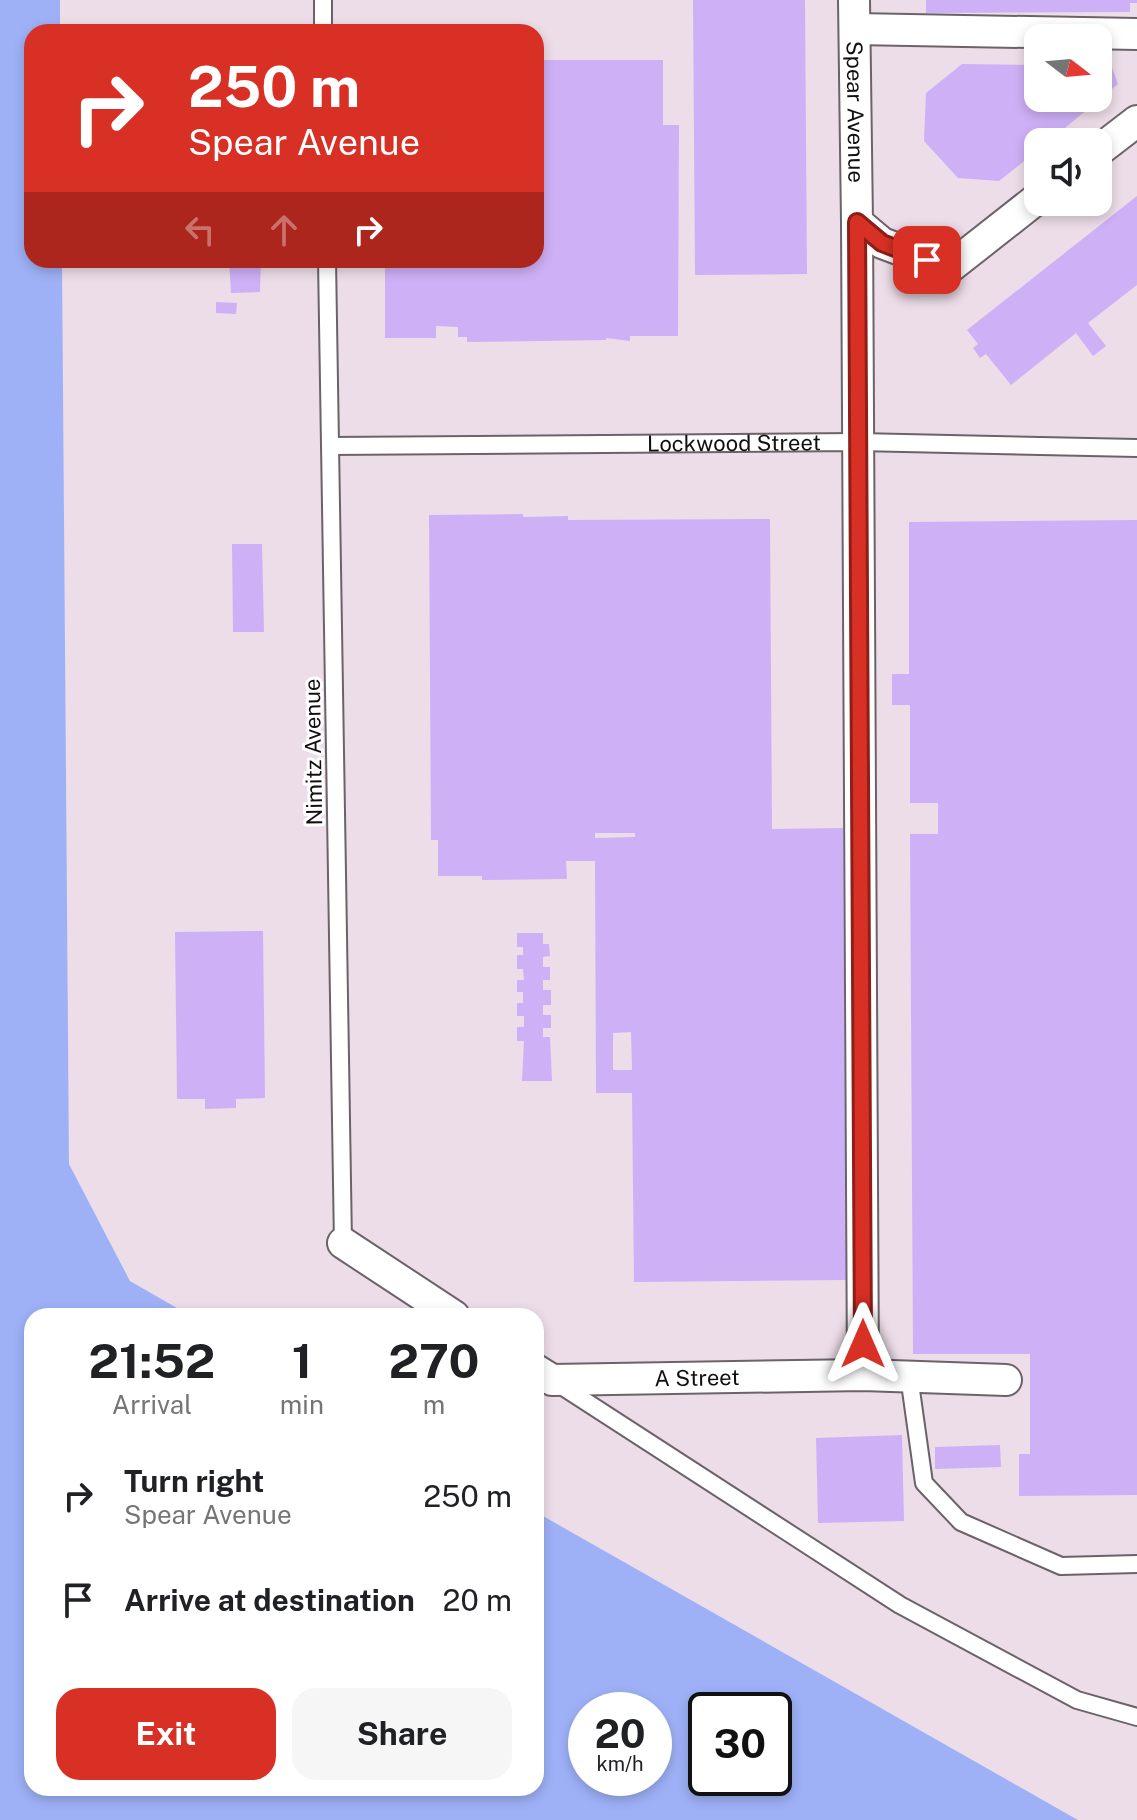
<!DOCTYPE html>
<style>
:root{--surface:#fff;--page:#f6f6f6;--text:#202124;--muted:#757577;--accent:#d93025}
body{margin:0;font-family:"Public Sans",sans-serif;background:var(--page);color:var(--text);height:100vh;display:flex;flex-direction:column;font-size:30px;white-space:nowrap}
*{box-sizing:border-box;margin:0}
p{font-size:26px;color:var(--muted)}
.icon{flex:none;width:44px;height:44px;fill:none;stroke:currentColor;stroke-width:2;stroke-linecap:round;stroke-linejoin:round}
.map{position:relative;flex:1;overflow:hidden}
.sheet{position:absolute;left:24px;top:1308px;width:520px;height:488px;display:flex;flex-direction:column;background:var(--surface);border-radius:24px;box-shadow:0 4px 12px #0003}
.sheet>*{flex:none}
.guide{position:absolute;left:24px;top:24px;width:520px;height:244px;border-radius:24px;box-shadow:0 4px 12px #0003;background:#d93025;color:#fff;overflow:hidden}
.needle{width:52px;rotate:106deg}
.controls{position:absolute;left:1024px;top:24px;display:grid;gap:16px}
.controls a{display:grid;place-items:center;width:88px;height:88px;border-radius:16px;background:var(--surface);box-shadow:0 4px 12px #0003;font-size:40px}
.speed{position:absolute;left:568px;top:1692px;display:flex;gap:16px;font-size:40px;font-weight:700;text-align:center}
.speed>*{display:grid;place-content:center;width:104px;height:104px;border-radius:50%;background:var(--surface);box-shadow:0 4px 12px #0003;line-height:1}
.speed small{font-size:20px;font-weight:400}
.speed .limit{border:4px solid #111;border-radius:12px;background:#fff;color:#111}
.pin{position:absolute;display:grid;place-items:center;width:68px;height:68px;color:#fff;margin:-34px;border-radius:16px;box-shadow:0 4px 12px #0006}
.me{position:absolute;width:88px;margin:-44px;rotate:0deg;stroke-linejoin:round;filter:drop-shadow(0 0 6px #0008)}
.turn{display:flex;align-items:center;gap:28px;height:168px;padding:0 32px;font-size:36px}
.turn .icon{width:104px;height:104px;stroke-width:2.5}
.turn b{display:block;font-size:56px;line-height:68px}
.lanes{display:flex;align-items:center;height:76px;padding:0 32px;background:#0003;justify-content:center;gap:40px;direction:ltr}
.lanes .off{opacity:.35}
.eta{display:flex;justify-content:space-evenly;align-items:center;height:136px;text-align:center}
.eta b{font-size:48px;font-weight:700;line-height:56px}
.primary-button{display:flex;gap:16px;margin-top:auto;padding:16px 32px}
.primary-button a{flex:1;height:92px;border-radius:24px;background:var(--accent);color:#fff;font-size:32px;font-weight:700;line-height:92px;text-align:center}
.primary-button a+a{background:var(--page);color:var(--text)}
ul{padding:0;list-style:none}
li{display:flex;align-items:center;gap:24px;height:104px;padding:0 32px}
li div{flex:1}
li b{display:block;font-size:30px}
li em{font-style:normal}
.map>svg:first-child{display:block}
.built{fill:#eddde8;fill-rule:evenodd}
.water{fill:#9eb1f7;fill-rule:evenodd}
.building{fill:#ceb0f6;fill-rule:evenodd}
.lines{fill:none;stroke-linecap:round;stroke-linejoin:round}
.service-casing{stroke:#6b6369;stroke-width:20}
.minor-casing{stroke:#6b6369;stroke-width:34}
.service{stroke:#fff;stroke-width:16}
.minor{stroke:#fff;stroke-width:30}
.route-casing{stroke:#8d1f18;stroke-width:20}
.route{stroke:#d93025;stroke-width:14}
.labels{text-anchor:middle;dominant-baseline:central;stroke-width:6;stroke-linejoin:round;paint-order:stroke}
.street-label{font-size:22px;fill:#120f11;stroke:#fff}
</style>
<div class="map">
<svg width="1137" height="1820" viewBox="0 0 1137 1820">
<rect width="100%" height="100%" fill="#f6edf4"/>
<path class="built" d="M 56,0 L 1137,0 L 1137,1820 L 1078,1820 L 536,1512 L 536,1316 L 191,1316 L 130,1281 L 69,1164 L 55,260 L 536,260 L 536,32 L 56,32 ZM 1038,38 L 1098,38 L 1098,98 L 1038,98 ZM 1038,142 L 1098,142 L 1098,202 L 1038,202 Z"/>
<path class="water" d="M 0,0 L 60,0 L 60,32 L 32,32 L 32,260 L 62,260 L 69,1164 L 130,1281 L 191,1316 L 32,1316 L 32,1788 L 536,1788 L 536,1512 L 1078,1820 L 0,1820 ZM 586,1710 L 654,1710 L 654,1778 L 586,1778 ZM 706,1710 L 774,1710 L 774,1778 L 706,1778 Z"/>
<path class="building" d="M 693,0 L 805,0 L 807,274 L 695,275 Z
M 926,0 L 1137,0 L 1137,3 L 1130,3 L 1130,12 L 926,13 Z
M 536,60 L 663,60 L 663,125 L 679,125 L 678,336 L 630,336 L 630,341 L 606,338 L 606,340 L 467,342 L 467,337 L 458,337 L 458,327 L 436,326 L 436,338 L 385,338 L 385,260 L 536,260 Z
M 962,64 L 1038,65 L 1038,98 L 1098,98 L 1098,65 L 1111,65 L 1118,84 L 1048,142 L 1038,142 L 1038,150 L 999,181 L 958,178 L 924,141 L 926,93 Z
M 1137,196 L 1137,285 L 1088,323 L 1106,346 L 1093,356 L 1076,333 L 1011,385 L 986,354 L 980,358 L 973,348 L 978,344 L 967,330 Z
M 229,260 L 261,260 L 260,292 L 231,293 Z
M 216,302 L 237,303 L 236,314 L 216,313 Z
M 523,514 L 523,517 L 568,516 L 568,520 L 770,519 L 772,829 L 843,828 L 846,1280 L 634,1282 L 632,1093 L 596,1093 L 595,861 L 566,861 L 567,879 L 482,880 L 482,876 L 438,876 L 438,840 L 431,840 L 429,515 ZM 595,833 L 635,833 L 635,837 L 595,838 ZM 631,1032 L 632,1070 L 613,1070 L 613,1033 Z
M 1137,520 L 1137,1495 L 1019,1496 L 1019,1454 L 1030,1454 L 1030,1354 L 913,1354 L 910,834 L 938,834 L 938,803 L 910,803 L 910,705 L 892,705 L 892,674 L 909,674 L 909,522 Z
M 232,544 L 262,544 L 264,632 L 233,632 Z
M 263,931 L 265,1098 L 236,1099 L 236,1108 L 205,1109 L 205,1099 L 177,1099 L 175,932 Z
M 517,933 L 543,933 L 543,944 L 549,944 L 550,956 L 543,957 L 543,967 L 550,967 L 550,980 L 543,980 L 543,990 L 551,990 L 551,1005 L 543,1005 L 543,1015 L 551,1015 L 551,1028 L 543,1028 L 543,1037 L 550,1037 L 552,1081 L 522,1081 L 524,1041 L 517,1041 L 517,1027 L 524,1027 L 524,1016 L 517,1016 L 517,1003 L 523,1003 L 523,992 L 517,992 L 517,980 L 524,980 L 523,969 L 517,969 L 517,955 L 523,955 L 523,947 L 517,947 Z
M 902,1435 L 904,1521 L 818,1523 L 816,1438 Z
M 1000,1445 L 1001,1467 L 935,1469 L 935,1447 Z"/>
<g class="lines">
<g class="service-casing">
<g id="service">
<path d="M 323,0 L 323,32"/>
<path d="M 327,260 L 343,1243"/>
<path id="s1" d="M 330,446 L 858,442 L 1137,448"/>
<path d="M 909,1376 L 924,1483 L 961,1522 L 1061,1566 L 1137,1564"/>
<path d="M 557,1383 L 900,1605 L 1077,1700 L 1137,1717"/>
</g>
</g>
<g class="minor-casing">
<g id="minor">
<path id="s2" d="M 854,0 L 857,222 L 882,243 L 949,268 L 1038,198"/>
<path d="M 855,29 L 1137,34"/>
<path d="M 1098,151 L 1137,121"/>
<path d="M 857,222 L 863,1375"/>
<path d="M 343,1243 L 454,1316"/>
<path id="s3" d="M 536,1370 L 552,1380 L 863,1375 L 1006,1380"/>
</g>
</g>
<use href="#service" class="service"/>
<use href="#minor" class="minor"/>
</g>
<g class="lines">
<g class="route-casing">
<path id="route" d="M 863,1344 L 857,222 L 882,243 L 927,260"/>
</g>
<use href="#route" class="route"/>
</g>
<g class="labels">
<g class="street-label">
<text stroke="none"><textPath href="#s2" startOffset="112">Spear Avenue</textPath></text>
<text stroke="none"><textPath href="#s1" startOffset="404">Lockwood Street</textPath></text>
<text transform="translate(313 752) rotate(-91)">Nimitz Avenue</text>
<text stroke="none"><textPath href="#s3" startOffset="164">A Street</textPath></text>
</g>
</g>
</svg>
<div class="controls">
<a><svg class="needle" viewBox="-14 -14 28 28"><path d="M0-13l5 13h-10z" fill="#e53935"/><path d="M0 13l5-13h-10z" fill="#757577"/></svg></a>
<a><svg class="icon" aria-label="sound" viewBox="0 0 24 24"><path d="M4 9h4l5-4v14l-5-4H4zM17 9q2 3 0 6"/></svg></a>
</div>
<div class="speed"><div>20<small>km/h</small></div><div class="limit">30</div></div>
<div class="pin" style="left:927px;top:260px;background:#d93025"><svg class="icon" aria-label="arrive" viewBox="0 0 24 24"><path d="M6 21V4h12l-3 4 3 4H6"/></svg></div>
<svg class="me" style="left:863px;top:1344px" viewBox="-20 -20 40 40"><path d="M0-17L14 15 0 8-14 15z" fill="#d93025" stroke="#fff" stroke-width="4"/></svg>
<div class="guide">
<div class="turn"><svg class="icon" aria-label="right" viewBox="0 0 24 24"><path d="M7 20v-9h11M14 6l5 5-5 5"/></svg><div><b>250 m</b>Spear Avenue</div></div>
<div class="lanes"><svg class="icon off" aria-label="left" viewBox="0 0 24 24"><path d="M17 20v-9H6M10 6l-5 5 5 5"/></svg><svg class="icon off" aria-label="ahead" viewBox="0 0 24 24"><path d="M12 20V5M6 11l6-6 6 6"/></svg><svg class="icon" aria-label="right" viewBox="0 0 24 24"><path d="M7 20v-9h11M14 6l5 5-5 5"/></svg></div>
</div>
<section class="sheet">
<div class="eta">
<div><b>21:52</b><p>Arrival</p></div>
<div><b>1</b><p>min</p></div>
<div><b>270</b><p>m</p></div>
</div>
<ul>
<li><svg class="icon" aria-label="right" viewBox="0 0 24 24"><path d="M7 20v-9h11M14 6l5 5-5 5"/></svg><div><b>Turn right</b><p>Spear Avenue</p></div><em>250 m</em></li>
<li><svg class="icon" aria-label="arrive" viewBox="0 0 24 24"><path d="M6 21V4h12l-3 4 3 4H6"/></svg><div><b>Arrive at destination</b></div><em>20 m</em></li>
</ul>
<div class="primary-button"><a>Exit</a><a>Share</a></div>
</section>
</div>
